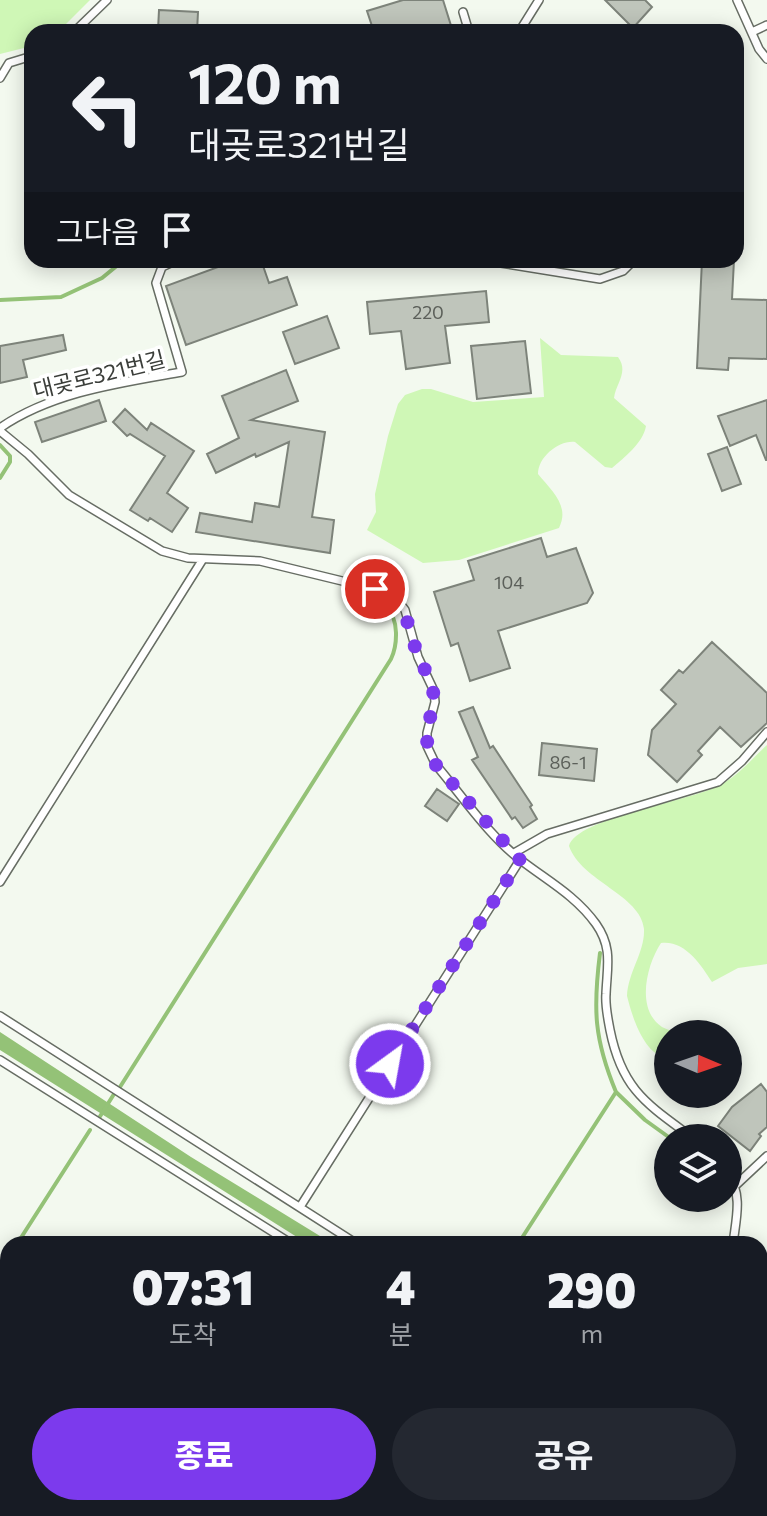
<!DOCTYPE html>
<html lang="ko">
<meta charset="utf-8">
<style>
:root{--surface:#171b24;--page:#242831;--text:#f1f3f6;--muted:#9ea1a6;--accent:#7c3aed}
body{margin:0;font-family:Commissioner,"Noto Sans KR",sans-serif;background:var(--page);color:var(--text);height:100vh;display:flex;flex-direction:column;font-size:30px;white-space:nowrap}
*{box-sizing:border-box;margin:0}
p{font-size:26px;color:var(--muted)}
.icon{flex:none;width:44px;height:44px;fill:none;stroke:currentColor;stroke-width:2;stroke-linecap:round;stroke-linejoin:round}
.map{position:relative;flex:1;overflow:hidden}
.details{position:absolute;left:0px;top:1236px;width:768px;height:280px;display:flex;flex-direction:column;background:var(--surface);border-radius:24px 24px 0 0;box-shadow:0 4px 20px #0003}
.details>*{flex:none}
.guide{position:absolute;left:24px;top:24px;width:720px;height:244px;border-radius:24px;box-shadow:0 4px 20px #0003;background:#171b24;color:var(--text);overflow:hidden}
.needle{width:52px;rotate:92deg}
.fabs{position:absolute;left:654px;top:1020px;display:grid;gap:16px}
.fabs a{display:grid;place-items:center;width:88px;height:88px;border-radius:50%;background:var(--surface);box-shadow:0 4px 20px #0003;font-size:40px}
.pin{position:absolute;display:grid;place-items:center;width:68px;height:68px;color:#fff;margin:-34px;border:4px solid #fff;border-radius:50%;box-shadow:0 2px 8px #0007}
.me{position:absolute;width:88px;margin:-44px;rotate:32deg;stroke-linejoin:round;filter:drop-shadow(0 0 6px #0008)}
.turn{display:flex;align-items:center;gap:28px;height:168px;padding:0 32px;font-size:36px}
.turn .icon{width:104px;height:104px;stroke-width:2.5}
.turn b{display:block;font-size:56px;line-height:68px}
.then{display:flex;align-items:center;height:76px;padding:0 32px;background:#0003;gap:16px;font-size:30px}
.eta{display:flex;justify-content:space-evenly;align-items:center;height:136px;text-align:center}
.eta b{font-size:48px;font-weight:800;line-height:56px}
.primary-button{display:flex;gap:16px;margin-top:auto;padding:16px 32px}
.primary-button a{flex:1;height:92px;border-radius:48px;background:var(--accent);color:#fff;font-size:32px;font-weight:800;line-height:92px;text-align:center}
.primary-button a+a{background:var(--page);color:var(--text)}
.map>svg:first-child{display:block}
.green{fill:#cff7b6}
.water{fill:#94c277}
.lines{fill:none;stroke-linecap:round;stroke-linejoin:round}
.stream{stroke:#94c277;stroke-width:4}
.building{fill:#bfc5bb;stroke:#7d837a;stroke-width:2}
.service-casing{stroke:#676d64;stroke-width:10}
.service{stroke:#fff;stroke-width:7}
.route{stroke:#7c3aed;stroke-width:14;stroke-dasharray:0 25.2}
.labels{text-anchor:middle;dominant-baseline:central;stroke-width:7;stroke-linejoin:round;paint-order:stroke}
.number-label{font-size:18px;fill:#5c605a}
.street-label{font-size:22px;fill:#3b3e3a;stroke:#fff}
</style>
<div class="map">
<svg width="767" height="1516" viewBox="0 0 767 1516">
<rect width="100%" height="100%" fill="#f3f9ef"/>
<path class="green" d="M 0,0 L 90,0 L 58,32 L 32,32 L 32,46 L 0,54 Z
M 540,338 L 561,355 L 618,357 C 629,372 616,383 614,398 L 646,426 C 643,443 625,457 612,468 L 605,467 L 575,442 C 559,440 538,457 538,474 C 552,491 570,506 559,528 L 459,560 L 423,563 L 367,530 L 376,512 L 375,494 L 388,436 L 398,404 L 405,395 L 422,389 L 431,389 L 473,402 L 544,397 Z
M 767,745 L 767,964 L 738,968 L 712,982 C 701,965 685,940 661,943 C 647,964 635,1009 662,1027 C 669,1031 679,1032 687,1034 L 668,1034 L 668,1058 C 644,1056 632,1016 627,996 C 628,972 645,952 644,929 C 641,895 581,881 569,846 C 576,818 692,801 720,785 C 738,776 752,759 767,745 Z
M 114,1508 L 211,1508 L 224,1516 L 109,1516 Z"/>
<path class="water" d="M 0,1032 L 191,1157 L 333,1244 L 308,1244 L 0,1050 Z"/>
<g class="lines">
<path class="stream" d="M 0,300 L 61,297 L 102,278 L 124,260
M 0,445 L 10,456 L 10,462 L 0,478
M 120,1087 L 391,659 C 397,646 400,619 386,608 C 377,600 360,597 348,594
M 616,1092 L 645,1120 L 670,1138
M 99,1118 L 114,1094
M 17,1244 L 90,1130
M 518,1244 L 616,1092 C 594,1039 593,1009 600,953
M 0,1270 L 8,1257
M 347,1516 L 351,1508"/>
</g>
<path class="building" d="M 403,0 L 443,0 L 453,32 L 374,32 L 367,11 Z
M 605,0 L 645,0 L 652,7 L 633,28 Z
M 159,10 L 198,12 L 197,32 L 158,30 Z
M 237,260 L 261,260 L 269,283 L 287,277 L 297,305 L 186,345 L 166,286 Z
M 702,260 L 734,260 L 732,299 L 767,300 L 767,359 L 729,358 L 728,370 L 697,368 Z
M 486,291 L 489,322 L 445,326 L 450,363 L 406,369 L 401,331 L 370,334 L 367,302 Z
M 327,316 L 339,348 L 295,364 L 283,332 Z
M 63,335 L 66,350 L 23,360 L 27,377 L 0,383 L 0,346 Z
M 525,341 L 531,393 L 477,399 L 471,346 Z
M 286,370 L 298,401 L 251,420 L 325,432 L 312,517 L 334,520 L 330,553 L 196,532 L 200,513 L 252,522 L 255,503 L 279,507 L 289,442 L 256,457 L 255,454 L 216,473 L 207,454 L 239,438 L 222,396 Z
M 99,400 L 106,421 L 42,442 L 35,422 Z
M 767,400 L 767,460 L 766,460 L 756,435 L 730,446 L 718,416 Z
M 125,409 L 147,430 L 151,423 L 194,451 L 167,493 L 188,508 L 172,532 L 150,518 L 148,521 L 130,510 L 165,456 L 130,434 L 127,436 L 113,422 Z
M 727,447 L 741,484 L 722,491 L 708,454 Z
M 541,538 L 547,557 L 576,548 L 593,593 L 587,603 L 498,631 L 510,668 L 470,681 L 458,643 L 451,646 L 434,592 L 474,580 L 468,561 Z
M 712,642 L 767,693 L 767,723 L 741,747 L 720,727 L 698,751 L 702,755 L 677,782 L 648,755 L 652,730 L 676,704 L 661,690 L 679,670 L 683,673 Z
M 473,707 L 490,748 L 493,746 L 532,805 L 530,807 L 537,819 L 523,828 L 515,817 L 512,819 L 472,760 L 478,757 L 459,712 Z
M 542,743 L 597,749 L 594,781 L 539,775 Z
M 437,789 L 459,804 L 447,821 L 425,806 Z
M 761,1084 L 767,1092 L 767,1127 L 759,1134 L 761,1136 L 750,1151 L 718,1126 L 732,1107 Z"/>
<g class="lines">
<g class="service-casing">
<path id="service" d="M 737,0 L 759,49 L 767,59
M 463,12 L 469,32
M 74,32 L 107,0
M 519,32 L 539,0
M 752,32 L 767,25
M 0,78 L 9,63 L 32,56
M 499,260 L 501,263 L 600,279 L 623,271 L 634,260
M 0,428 C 52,392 120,383 182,372 L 156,283 L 162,267 L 177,260
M 0,431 L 28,454 L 69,495 L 162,551 L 188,558 L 260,561 L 375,589 L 395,597 L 405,610 L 418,657 L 434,691 L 435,702 L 427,733 L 427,746 L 436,765 C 463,797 489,836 522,861 C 548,881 576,896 596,924 C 613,948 607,967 606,994 C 605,1006 608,1019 610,1030 C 622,1090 647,1104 693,1138
M 514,853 L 547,834 L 718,782 L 742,761 L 767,732
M 0,882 L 203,559
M 0,1016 L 357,1244
M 0,1060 L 292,1244
M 728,1173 C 743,1196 736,1218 733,1244
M 736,1185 L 767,1156
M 300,1207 L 520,860
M 703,1508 L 712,1516
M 745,1508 L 751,1516
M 102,1516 L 107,1508"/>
</g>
<use href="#service" class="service"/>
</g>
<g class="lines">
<path class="route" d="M 375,589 L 395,597 L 402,604 L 418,657 L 431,681 L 435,702 L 428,724 L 427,746 L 436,765 L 520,860 L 390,1064"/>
</g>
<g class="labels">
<g class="number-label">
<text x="428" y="312">220</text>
<text x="509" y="582">104</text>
<text x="568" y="762">86-1</text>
</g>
<g class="street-label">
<text transform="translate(99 374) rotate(-14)">대곶로321번길</text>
</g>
</g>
</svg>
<div class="fabs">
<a><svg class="needle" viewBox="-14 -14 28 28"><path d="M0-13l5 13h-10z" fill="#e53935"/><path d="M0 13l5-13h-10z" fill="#9ea1a6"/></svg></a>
<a><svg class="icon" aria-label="layers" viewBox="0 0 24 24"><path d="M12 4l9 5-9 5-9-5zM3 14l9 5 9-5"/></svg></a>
</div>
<div class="pin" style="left:375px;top:589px;background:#d93025"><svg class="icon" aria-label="arrive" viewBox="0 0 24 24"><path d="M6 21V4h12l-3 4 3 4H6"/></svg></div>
<svg class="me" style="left:390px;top:1064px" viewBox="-20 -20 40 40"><circle r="17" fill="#7c3aed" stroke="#fff" stroke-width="3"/><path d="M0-11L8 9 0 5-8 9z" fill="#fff"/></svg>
<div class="guide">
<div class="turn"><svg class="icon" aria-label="left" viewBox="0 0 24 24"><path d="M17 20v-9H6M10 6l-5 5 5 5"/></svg><div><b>120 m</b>대곶로321번길</div></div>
<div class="then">그다음<svg class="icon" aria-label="arrive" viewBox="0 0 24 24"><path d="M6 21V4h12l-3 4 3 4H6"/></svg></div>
</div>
<section class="details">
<div class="eta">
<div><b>07:31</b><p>도착</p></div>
<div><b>4</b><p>분</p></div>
<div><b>290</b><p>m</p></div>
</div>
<div class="primary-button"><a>종료</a><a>공유</a></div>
</section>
</div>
